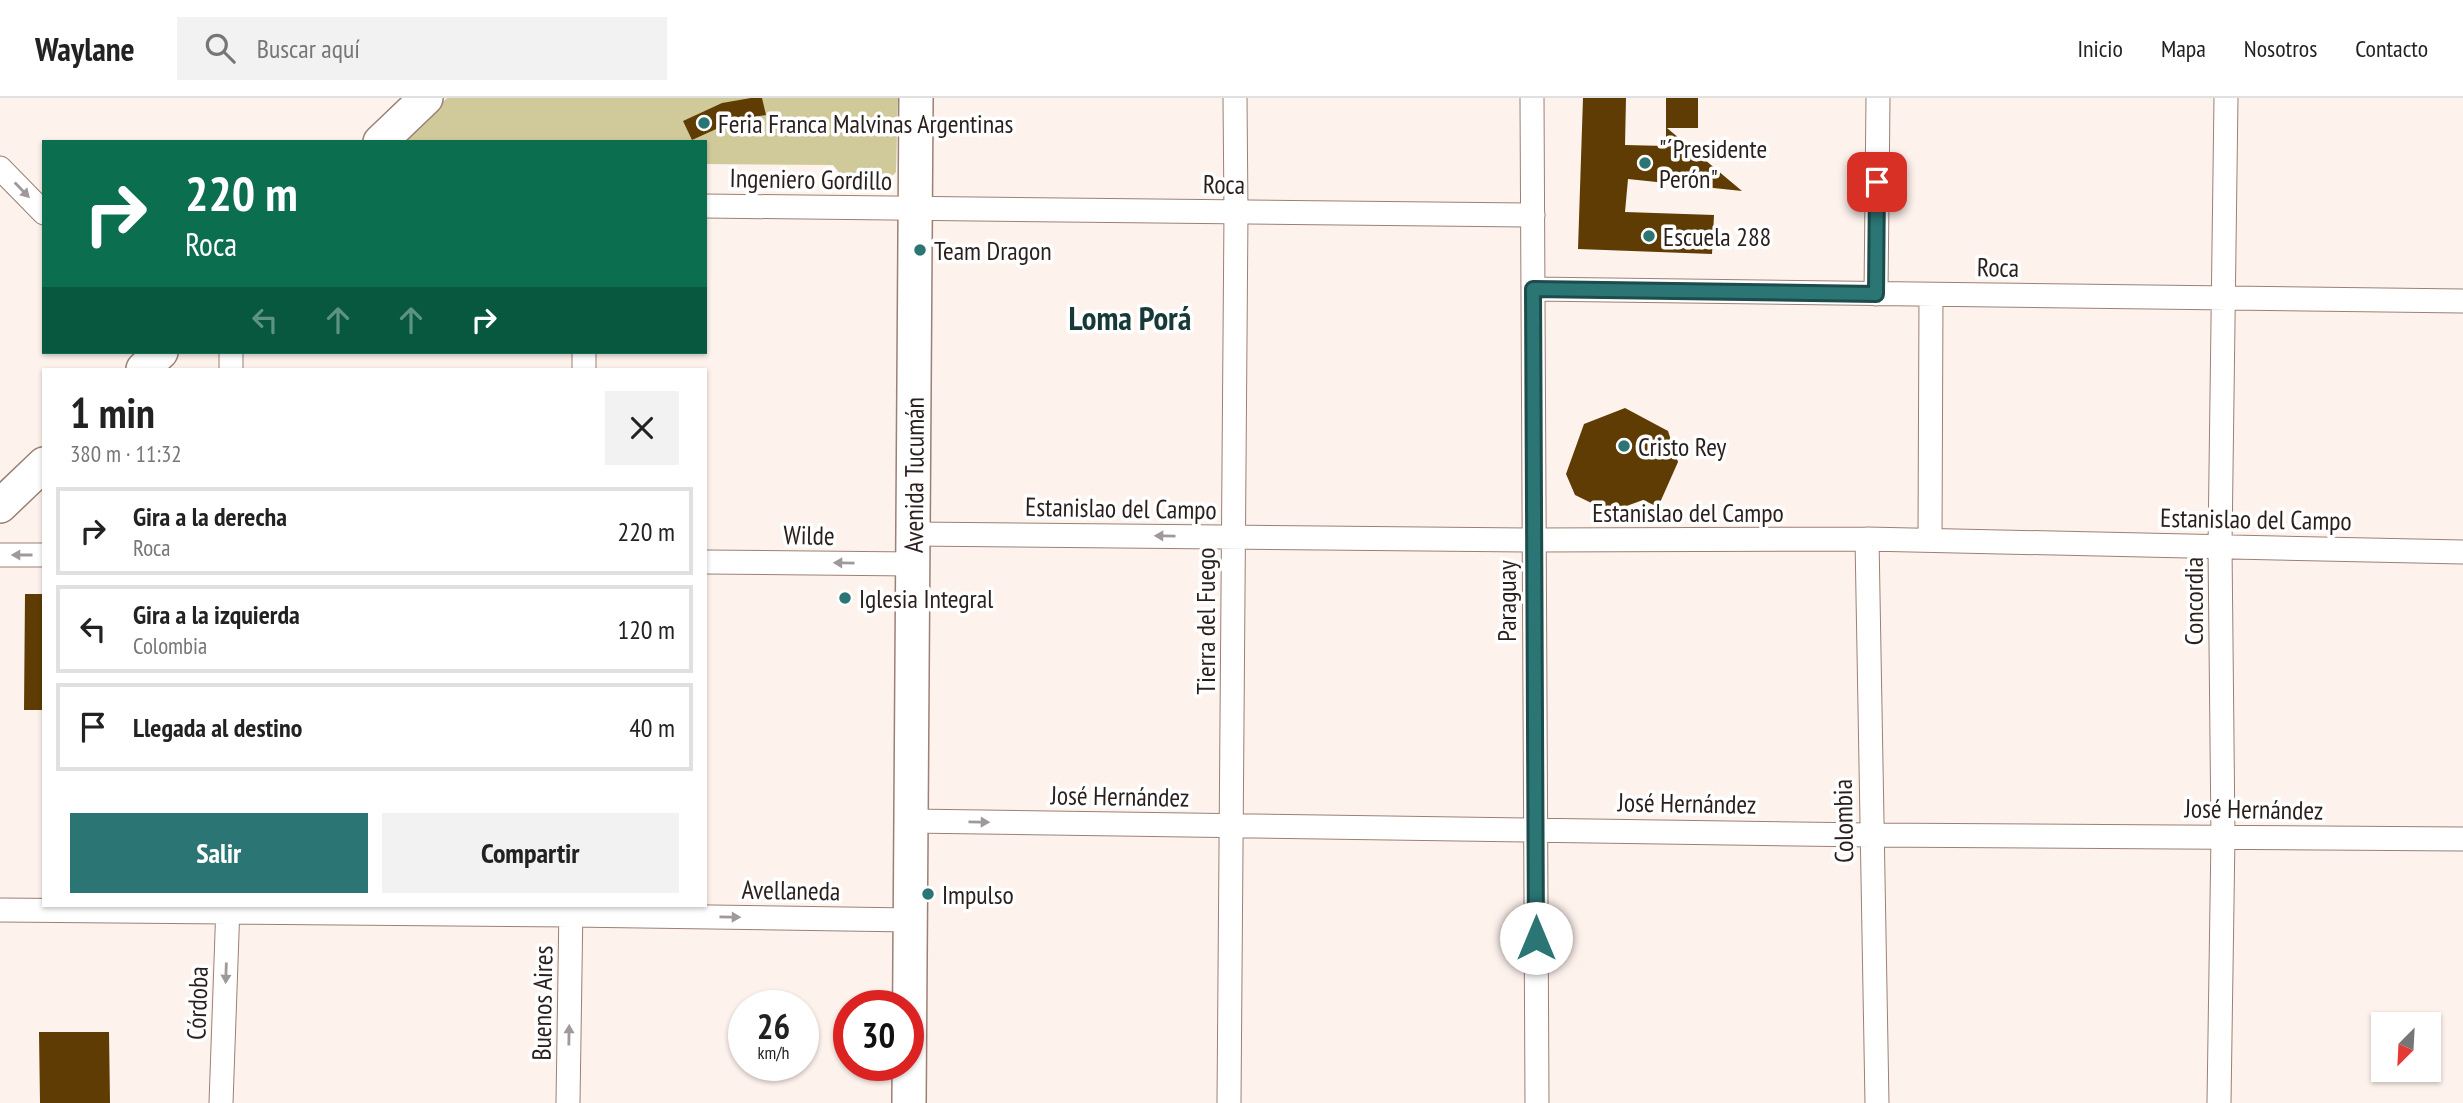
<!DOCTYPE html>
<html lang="es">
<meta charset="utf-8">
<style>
:root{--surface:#fff;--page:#f2f2f2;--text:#222;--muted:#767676;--line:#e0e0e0;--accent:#2b7574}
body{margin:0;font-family:"PT Sans Narrow",sans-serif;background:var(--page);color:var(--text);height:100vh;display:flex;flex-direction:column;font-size:26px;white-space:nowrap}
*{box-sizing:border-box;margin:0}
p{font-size:23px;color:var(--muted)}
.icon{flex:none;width:38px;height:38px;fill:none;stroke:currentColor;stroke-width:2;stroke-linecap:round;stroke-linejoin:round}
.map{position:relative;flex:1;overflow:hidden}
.details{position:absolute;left:42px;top:270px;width:665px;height:539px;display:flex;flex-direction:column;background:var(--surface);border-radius:0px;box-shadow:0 2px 5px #0004}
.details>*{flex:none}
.banner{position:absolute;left:42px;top:42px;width:665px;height:214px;border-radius:0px;box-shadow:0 2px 5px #0004;background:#0b6e4f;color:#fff;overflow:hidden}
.needle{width:46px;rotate:204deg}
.controls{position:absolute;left:2371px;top:914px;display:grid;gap:14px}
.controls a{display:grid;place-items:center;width:70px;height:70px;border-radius:0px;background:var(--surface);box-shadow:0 2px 5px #0004;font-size:35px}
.speed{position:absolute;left:728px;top:892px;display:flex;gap:14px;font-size:35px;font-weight:700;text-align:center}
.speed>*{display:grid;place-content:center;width:91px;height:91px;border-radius:50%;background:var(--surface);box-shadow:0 2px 5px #0004;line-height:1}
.speed small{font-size:18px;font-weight:400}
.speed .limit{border:10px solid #d22;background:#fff;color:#111}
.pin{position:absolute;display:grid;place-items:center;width:60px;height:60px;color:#fff;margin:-30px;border-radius:14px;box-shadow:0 4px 10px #0006}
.me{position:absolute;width:77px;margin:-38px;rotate:0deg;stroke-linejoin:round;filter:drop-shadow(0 0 5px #0008)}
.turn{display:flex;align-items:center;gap:24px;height:147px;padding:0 28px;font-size:32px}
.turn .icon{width:91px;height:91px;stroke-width:2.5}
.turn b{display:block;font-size:49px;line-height:60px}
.lanes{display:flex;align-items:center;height:66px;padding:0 28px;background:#0003;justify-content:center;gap:35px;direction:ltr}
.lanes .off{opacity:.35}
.round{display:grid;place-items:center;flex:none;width:74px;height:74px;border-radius:0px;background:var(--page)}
.head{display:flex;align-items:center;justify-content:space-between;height:119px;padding:0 28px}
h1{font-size:42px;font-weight:700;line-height:52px}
.button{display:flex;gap:14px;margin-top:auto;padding:14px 28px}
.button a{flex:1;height:80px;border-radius:0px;background:var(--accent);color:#fff;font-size:28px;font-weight:700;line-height:80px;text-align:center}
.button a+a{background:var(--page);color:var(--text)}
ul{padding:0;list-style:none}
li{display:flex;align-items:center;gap:21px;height:88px;margin:0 14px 10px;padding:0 14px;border:4px solid var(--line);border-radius:0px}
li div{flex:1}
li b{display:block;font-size:26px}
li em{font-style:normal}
header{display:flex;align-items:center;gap:42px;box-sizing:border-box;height:98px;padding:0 35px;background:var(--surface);border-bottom:2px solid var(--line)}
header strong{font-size:33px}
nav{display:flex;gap:38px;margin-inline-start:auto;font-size:24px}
.search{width:490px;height:63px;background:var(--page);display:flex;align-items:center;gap:18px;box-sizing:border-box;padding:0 24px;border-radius:0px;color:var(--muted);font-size:26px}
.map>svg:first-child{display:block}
.green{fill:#d0ca9b}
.building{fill:#5f3c03}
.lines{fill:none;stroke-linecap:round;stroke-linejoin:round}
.minor-casing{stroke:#9b8076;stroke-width:25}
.secondary-casing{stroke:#9b8076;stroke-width:36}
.minor{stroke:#fff;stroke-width:23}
.secondary{stroke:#fff;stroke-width:33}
.oneway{fill:#9f9a99}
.route-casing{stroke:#1c4c4b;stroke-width:18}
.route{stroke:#2b7574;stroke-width:12}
.poi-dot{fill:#2b7574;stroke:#fff;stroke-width:2.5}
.labels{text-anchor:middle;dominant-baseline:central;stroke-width:7;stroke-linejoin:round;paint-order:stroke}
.poi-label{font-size:26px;fill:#2a1f1c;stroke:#fff;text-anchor:start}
.street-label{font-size:26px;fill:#2a1f1c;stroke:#fff}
.district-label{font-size:33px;font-weight:bold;fill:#173a39;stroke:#fff}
</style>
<header>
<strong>Waylane</strong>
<div class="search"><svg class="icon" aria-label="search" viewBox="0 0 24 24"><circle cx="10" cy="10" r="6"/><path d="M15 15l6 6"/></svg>Buscar aquí</div>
<nav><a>Inicio</a><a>Mapa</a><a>Nosotros</a><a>Contacto</a></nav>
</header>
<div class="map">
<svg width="2463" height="1005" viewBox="0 0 2463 1005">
<rect width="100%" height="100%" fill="#fef2ed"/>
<path class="green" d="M 447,0 L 898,0 L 896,74 L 881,89 L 850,88 L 833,67 L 705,66 L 705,44 L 401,44 Z"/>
<path class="building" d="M 751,0 L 762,0 L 766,17 L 736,22 L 692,42 L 683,23 L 722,5 Z
M 1583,0 L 1626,0 L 1625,47 L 1666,48 L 1666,0 L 1698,0 L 1698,30 L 1667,30 L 1742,93 L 1628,81 L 1625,114 L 1714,117 L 1712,156 L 1578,151 Z
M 1625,310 L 1668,333 L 1678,364 L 1658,409 L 1643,402 L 1610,414 L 1575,397 L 1566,376 L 1584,326 Z
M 25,496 L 44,496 L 44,612 L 24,612 Z
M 39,934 L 109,934 L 110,1005 L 40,1005 Z"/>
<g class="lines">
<g class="minor-casing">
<path id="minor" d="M 1532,0 L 1537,1005
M 0,70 L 44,115
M 705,108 L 1533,117
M 1533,191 L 2463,203
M 1876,196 L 1878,0
M 231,271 L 231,254
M 584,271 L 584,254
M 913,436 L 1534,442 L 1867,441 L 2463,454
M 1867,441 L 1877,1005
M 1930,442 L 1931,197
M 0,457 L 44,457
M 705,464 L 913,466
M 911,723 L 1871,737 L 2463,741
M 0,812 L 571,817 L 910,822
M 221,1005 L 228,807
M 568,1005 L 571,807
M 1229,1005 L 1236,114 L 1235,0
M 2219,1005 L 2223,738 L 2220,448 L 2226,0"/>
</g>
<g class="secondary-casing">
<g id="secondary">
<path d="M 380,44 L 426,0"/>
<path d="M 143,271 L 161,254"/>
<path d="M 0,408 L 44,366"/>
<path id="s1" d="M 909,1005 L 916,0"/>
</g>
</g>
<use href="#minor" class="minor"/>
<use href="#secondary" class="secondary"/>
</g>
<defs><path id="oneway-solid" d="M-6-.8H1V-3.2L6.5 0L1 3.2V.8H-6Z" transform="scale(1.75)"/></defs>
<g class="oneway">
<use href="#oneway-solid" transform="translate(22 92) rotate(46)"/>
<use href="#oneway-solid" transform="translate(1165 438) rotate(-179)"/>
<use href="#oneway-solid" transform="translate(22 457) rotate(-180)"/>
<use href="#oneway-solid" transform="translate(844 465) rotate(-179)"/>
<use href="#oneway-solid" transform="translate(979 724) rotate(1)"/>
<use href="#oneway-solid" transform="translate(730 819) rotate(1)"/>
<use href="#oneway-solid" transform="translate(226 875) rotate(92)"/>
<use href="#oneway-solid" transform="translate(569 937) rotate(-89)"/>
</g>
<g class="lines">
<g class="route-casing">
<path id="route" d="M 1536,840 L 1533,191 L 1876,196 L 1877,84"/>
</g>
<use href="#route" class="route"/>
</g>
<g class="poi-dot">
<circle cx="704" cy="25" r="7"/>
<circle cx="1645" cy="65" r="7"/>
<circle cx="1649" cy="138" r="7"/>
<circle cx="920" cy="152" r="7"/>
<circle cx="1624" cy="348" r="7"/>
<circle cx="845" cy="500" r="7"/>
<circle cx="928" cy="796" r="7"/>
</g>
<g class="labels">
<g class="poi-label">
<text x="718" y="25">Feria Franca Malvinas Argentinas</text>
<text x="1659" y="50">"´Presidente<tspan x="1659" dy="30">Perón"</tspan></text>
<text x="1663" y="138">Escuela 288</text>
<text x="934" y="152">Team Dragon</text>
<text x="1638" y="348">Cristo Rey</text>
<text x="859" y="500">Iglesia Integral</text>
<text x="942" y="796">Impulso</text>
</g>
<g class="street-label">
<text transform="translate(811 81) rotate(1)">Ingeniero Gordillo</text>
<text transform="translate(1224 86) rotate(1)">Roca</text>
<text transform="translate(1998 169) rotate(1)">Roca</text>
<text stroke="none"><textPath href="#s1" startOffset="628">Avenida Tucumán</textPath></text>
<text transform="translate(1121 410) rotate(1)">Estanislao del Campo</text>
<text x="1688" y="414">Estanislao del Campo</text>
<text transform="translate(2256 421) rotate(1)">Estanislao del Campo</text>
<text transform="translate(809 437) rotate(1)">Wilde</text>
<text transform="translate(1506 503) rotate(-90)">Paraguay</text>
<text transform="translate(2193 503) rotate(-90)">Concordia</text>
<text transform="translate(1205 523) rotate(-90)">Tierra del Fuego</text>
<text transform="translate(1120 698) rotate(1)">José Hernández</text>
<text transform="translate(1687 705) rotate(1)">José Hernández</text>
<text transform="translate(2254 711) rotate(1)">José Hernández</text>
<text transform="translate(1843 723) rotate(-91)">Colombia</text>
<text transform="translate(791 792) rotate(1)">Avellaneda</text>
<text transform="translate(197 905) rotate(-88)">Córdoba</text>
<text transform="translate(542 905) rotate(-89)">Buenos Aires</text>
</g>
<g class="district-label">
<text x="1130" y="219">Loma Porá</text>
</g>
</g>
</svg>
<div class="controls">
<a><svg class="needle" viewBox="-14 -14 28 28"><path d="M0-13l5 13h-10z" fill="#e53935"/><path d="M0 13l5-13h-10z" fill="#767676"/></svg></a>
</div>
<div class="speed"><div>26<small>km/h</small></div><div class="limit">30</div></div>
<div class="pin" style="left:1877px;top:84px;background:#d93025"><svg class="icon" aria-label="arrive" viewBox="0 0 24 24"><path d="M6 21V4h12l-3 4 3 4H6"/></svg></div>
<svg class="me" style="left:1536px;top:840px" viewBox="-20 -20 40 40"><circle r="19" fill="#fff"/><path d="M0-13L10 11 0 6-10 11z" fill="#2b7574"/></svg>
<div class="banner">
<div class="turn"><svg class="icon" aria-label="right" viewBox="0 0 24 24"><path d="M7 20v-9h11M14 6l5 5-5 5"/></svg><div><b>220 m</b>Roca</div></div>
<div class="lanes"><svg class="icon off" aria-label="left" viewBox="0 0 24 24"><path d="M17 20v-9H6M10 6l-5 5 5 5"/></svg><svg class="icon off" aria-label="ahead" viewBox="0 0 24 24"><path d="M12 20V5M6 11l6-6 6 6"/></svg><svg class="icon off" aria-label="ahead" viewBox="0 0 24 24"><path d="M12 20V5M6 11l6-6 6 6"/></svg><svg class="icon" aria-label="right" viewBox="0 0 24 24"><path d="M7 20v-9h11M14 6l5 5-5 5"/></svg></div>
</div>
<section class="details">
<div class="head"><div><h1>1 min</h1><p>380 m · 11:32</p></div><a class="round"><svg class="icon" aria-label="close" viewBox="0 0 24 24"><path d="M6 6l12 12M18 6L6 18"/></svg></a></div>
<ul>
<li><svg class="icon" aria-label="right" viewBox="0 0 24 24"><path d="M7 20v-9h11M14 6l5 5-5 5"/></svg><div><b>Gira a la derecha</b><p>Roca</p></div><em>220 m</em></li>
<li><svg class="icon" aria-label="left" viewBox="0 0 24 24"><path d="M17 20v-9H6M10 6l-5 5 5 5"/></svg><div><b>Gira a la izquierda</b><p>Colombia</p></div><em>120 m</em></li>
<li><svg class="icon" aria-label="arrive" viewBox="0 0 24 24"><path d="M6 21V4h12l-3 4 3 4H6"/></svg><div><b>Llegada al destino</b></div><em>40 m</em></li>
</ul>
<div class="button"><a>Salir</a><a>Compartir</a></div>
</section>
</div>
